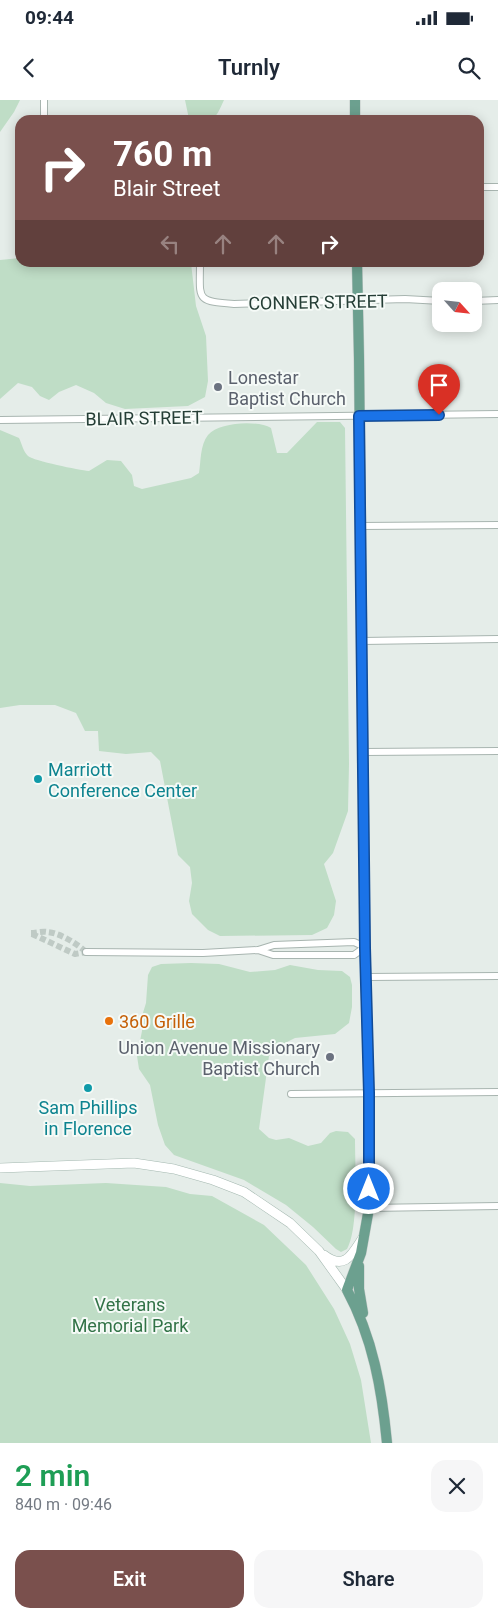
<!DOCTYPE html>
<meta charset="utf-8">
<style>
:root{--surface:#fff;--page:#f6f6f7;--text:#1f2937;--muted:#747a83;--accent:#7a504d}
body{margin:0;font-family:Roboto,sans-serif;background:var(--page);color:var(--text);height:100vh;display:flex;flex-direction:column;font-size:19px;white-space:nowrap}
*{box-sizing:border-box;margin:0}
p{font-size:16px;color:var(--muted)}
.icon{flex:none;width:28px;height:28px;fill:none;stroke:currentColor;stroke-width:2;stroke-linecap:round;stroke-linejoin:round}
.map{position:relative;height:1343px;overflow:hidden}
.sheet{display:flex;flex-direction:column;background:var(--surface);flex:1}
.sheet>*{flex:none}
.banner{position:absolute;left:15px;top:15px;width:469px;height:152px;border-radius:15px;box-shadow:0 2px 12px #0003;background:#7a504d;color:#fff;overflow:hidden}
.needle{width:32px;rotate:117deg}
.fabs{position:absolute;left:432px;top:182px;display:grid;gap:10px}
.fabs a{display:grid;place-items:center;width:50px;height:50px;border-radius:10px;background:var(--surface);box-shadow:0 2px 12px #0003;font-size:25px}
.pin{position:absolute;display:grid;place-items:center;width:42px;height:42px;color:#fff;margin:-51px -21px;border-radius:50% 50% 50% 0;rotate:-45deg;box-shadow:0 0 5px #0007}
.pin .icon{rotate:45deg}
.me{position:absolute;width:55px;margin:-28px;rotate:0deg;stroke-linejoin:round;filter:drop-shadow(0 0 4px #0008)}
.turn{display:flex;align-items:center;gap:18px;height:105px;padding:0 15px;font-size:22px}
.turn .icon{width:65px;height:65px;stroke-width:2.5}
.turn b{display:block;font-size:35px;line-height:42px}
.lanes{display:flex;align-items:center;height:48px;padding:0 15px;background:#0003;justify-content:center;gap:25px;direction:ltr}
.lanes .off{opacity:.35}
.round{display:grid;place-items:center;flex:none;width:52px;height:52px;border-radius:15px;background:var(--page)}
.overview{display:flex;align-items:center;justify-content:space-between;height:85px;padding:0 15px}
h1{font-size:30px;font-weight:600;line-height:38px;color:#1e9e55}
.primary-button{display:flex;gap:10px;margin-top:auto;padding:10px 15px}
.primary-button a{flex:1;height:58px;border-radius:15px;background:var(--accent);color:#fff;font-size:20px;font-weight:600;line-height:58px;text-align:center}
.primary-button a+a{background:var(--page);color:var(--text)}
.status{display:flex;justify-content:space-between;align-items:center;height:35px;padding:0 25px;background:var(--surface);direction:ltr}
.status svg{height:14px;fill:currentColor}
header{display:flex;justify-content:space-between;align-items:center;height:65px;padding:0 15px;background:var(--surface);font-size:22px;font-weight:600}
.map>svg:first-child{display:block}
.green{fill:#bfddc6}
.lines{fill:none;stroke-linecap:round;stroke-linejoin:round}
.minor-tunnel{stroke:#bfcac5;stroke-width:6;stroke-dasharray:6 3;stroke-linecap:butt}
.minor-casing{stroke:#a8b5b0;stroke-width:8}
.secondary-casing{stroke:#a4b8b0;stroke-width:10}
.primary-casing{stroke:#c2c9c7;stroke-width:11}
.minor{stroke:#fff;stroke-width:6}
.secondary{stroke:#fff;stroke-width:9}
.primary{stroke:#6ca08f;stroke-width:10}
.route-casing{stroke:#114b97;stroke-width:12}
.route{stroke:#1a73e8;stroke-width:9}
.worship-dot{fill:#6b7280;stroke:#f5faf7;stroke-width:2}
.culture-dot{fill:#0f9aa8;stroke:#f5faf7;stroke-width:2}
.food-dot{fill:#e8710a;stroke:#f5faf7;stroke-width:2}
.labels{text-anchor:middle;dominant-baseline:central;stroke-width:4;stroke-linejoin:round;paint-order:stroke}
.street-label{font-size:18px;fill:#253e36;stroke:#f5faf7}
.worship-label{font-size:18px;fill:#5b616d;stroke:#f5faf7;text-anchor:start}
.culture-label{font-size:18px;fill:#0d838f;stroke:#f5faf7;text-anchor:start}
.food-label{font-size:18px;fill:#c56008;stroke:#f5faf7;text-anchor:start}
.park-label{font-size:18px;fill:#327347;stroke:#f5faf7}
</style>
<div class="status"><b>09:44</b><svg viewBox="0 0 49 12"><path d="M0 12V9h3v3zM5 12V6h3v6zM10 12V3h3v9zM15 12V0h3v12zM26 1h20v11H26zM47 4h2v5h-2z"/></svg></div>
<header><svg class="icon" aria-label="back" viewBox="0 0 24 24"><path d="M15 5l-7 7 7 7"/></svg>Turnly<svg class="icon" aria-label="search" viewBox="0 0 24 24"><circle cx="10" cy="10" r="6"/><path d="M15 15l6 6"/></svg></header>
<div class="map">
<svg width="498" height="1343" viewBox="0 0 498 1343">
<rect width="100%" height="100%" fill="#e5ede9"/>
<path class="green" d="M 0,0 L 20,0 L 14,12 L 0,32 Z
M 185,0 L 224,0 C 214,22 215,20 191,20 L 189,19 Z
M 20,158 L 20,162 L 191,163 L 196,206 L 206,236 L 208,281 L 205,297 L 188,306 L 125,309 L 106,303 L 94,293 L 76,285 L 59,292 L 49,300 L 40,296 L 32,287 L 18,283 L 0,299 L 0,160 Z
M 317,322 L 340,322 L 345,328 L 349,664 L 348,711 L 333,753 L 324,764 L 336,801 L 334,815 L 327,828 L 312,835 L 220,836 L 208,830 L 192,814 L 189,801 L 192,783 L 190,767 L 178,755 L 160,661 L 151,652 L 126,654 L 99,651 L 98,631 L 85,631 L 76,613 L 55,605 L 20,605 L 0,608 L 0,330 L 19,338 C 22,344 23,351 28,356 C 34,361 79,370 89,371 L 107,360 L 121,361 L 132,375 L 134,386 L 142,389 L 191,378 L 199,373 C 201,361 200,345 208,335 C 219,322 257,320 271,328 L 277,353 L 287,353 Z
M 191,863 L 219,864 L 250,872 L 275,870 L 290,865 L 318,870 L 342,871 L 350,877 L 352,885 L 352,907 L 349,923 L 335,934 L 295,938 L 279,946 L 269,956 L 259,1029 L 269,1038 L 276,1040 L 289,1038 L 308,1046 L 321,1043 L 330,1033 L 336,1031 L 348,1032 L 355,1039 C 355,1066 359,1128 347,1149 L 341,1152 L 336,1149 L 313,1127 L 286,1105 L 244,1080 L 174,1055 L 165,1045 L 158,1025 L 150,985 L 139,969 L 137,956 L 142,931 L 142,916 L 146,903 L 148,875 L 152,867 L 161,864 Z
M 0,1083 L 30,1086 L 106,1083 L 166,1087 L 190,1094 L 212,1096 L 264,1125 L 306,1165 L 334,1209 L 350,1244 L 361,1280 L 371,1343 L 0,1343 Z"/>
<g class="lines">
<path class="minor-tunnel" d="M 31,833 C 36,833 42,831 47,832 C 60,833 76,843 86,852
M 32,834 L 75,854 L 86,852"/>
<g class="minor-casing">
<path id="minor" d="M 44,20 L 44,0
M 479,87 L 498,87
M 200,162 C 200,200 195,201 234,204 L 405,199 L 441,201
M 474,201 L 498,200
M 0,320 L 498,314
M 360,426 L 498,425
M 362,541 L 498,539
M 363,652 L 498,651
M 86,852 L 203,853 L 258,850 L 274,845 L 354,842 L 365,847 L 354,855 L 273,855 L 258,850
M 367,877 L 498,876
M 291,994 L 498,992
M 369,1108 L 498,1106"/>
</g>
<g class="secondary-casing">
<path id="secondary" d="M 0,1068 L 134,1063 L 174,1069 L 213,1080 L 244,1092 L 290,1123 L 319,1151 L 347,1190
M 324,1155 C 346,1172 353,1152 364,1136"/>
</g>
<g class="primary-casing">
<path id="primary" d="M 355,0 L 355,20
M 357,162 L 359,258 L 365,847 L 369,993 L 369,1108 L 361,1153 L 347,1190 C 373,1238 382,1290 387,1343
M 359,1166 L 359,1189 L 363,1213"/>
</g>
<use href="#minor" class="minor"/>
<use href="#secondary" class="secondary"/>
<use href="#primary" class="primary"/>
</g>
<g class="lines">
<g class="route-casing">
<path id="route" d="M 369,1089 L 369,993 L 365,848 L 359,316 L 439,315"/>
</g>
<use href="#route" class="route"/>
</g>
<g class="worship-dot">
<circle cx="218" cy="287" r="5"/>
<circle cx="330" cy="957" r="5"/>
</g>
<g class="culture-dot">
<circle cx="38" cy="679" r="5"/>
<circle cx="88" cy="988" r="5"/>
</g>
<circle class="food-dot" cx="109" cy="921" r="5"/>
<g class="labels">
<g class="street-label">
<text transform="translate(318 202) rotate(-1)">CONNER STREET</text>
<text transform="translate(144 318) rotate(-1)">BLAIR STREET</text>
</g>
<g class="worship-label">
<text x="228" y="277">Lonestar<tspan x="228" dy="21">Baptist Church</tspan></text>
<text x="320" y="947" text-anchor="end">Union Avenue Missionary<tspan x="320" dy="21">Baptist Church</tspan></text>
</g>
<g class="culture-label">
<text x="48" y="669">Marriott<tspan x="48" dy="21">Conference Center</tspan></text>
<text x="88" y="1007" text-anchor="middle">Sam Phillips<tspan x="88" dy="21">in Florence</tspan></text>
</g>
<g class="food-label">
<text x="119" y="921">360 Grille</text>
</g>
<g class="park-label">
<text x="130" y="1204">Veterans<tspan x="130" dy="21">Memorial Park</tspan></text>
</g>
</g>
</svg>
<div class="fabs">
<a><svg class="needle" viewBox="-14 -14 28 28"><path d="M0-13l5 13h-10z" fill="#e53935"/><path d="M0 13l5-13h-10z" fill="#747a83"/></svg></a>
</div>
<div class="pin" style="left:439px;top:315px;background:#d93025"><svg class="icon" aria-label="arrive" viewBox="0 0 24 24"><path d="M6 21V4h12l-3 4 3 4H6"/></svg></div>
<svg class="me" style="left:369px;top:1089px" viewBox="-20 -20 40 40"><circle r="17" fill="#1a73e8" stroke="#fff" stroke-width="3"/><path d="M0-11L8 9 0 5-8 9z" fill="#fff"/></svg>
<div class="banner">
<div class="turn"><svg class="icon" aria-label="right" viewBox="0 0 24 24"><path d="M7 20v-9h11M14 6l5 5-5 5"/></svg><div><b>760 m</b>Blair Street</div></div>
<div class="lanes"><svg class="icon off" aria-label="left" viewBox="0 0 24 24"><path d="M17 20v-9H6M10 6l-5 5 5 5"/></svg><svg class="icon off" aria-label="ahead" viewBox="0 0 24 24"><path d="M12 20V5M6 11l6-6 6 6"/></svg><svg class="icon off" aria-label="ahead" viewBox="0 0 24 24"><path d="M12 20V5M6 11l6-6 6 6"/></svg><svg class="icon" aria-label="right" viewBox="0 0 24 24"><path d="M7 20v-9h11M14 6l5 5-5 5"/></svg></div>
</div>
</div>
<section class="sheet">
<div class="overview"><div><h1>2 min</h1><p>840 m · 09:46</p></div><a class="round"><svg class="icon" aria-label="close" viewBox="0 0 24 24"><path d="M6 6l12 12M18 6L6 18"/></svg></a></div>
<div class="primary-button"><a>Exit</a><a>Share</a></div>
</section>
